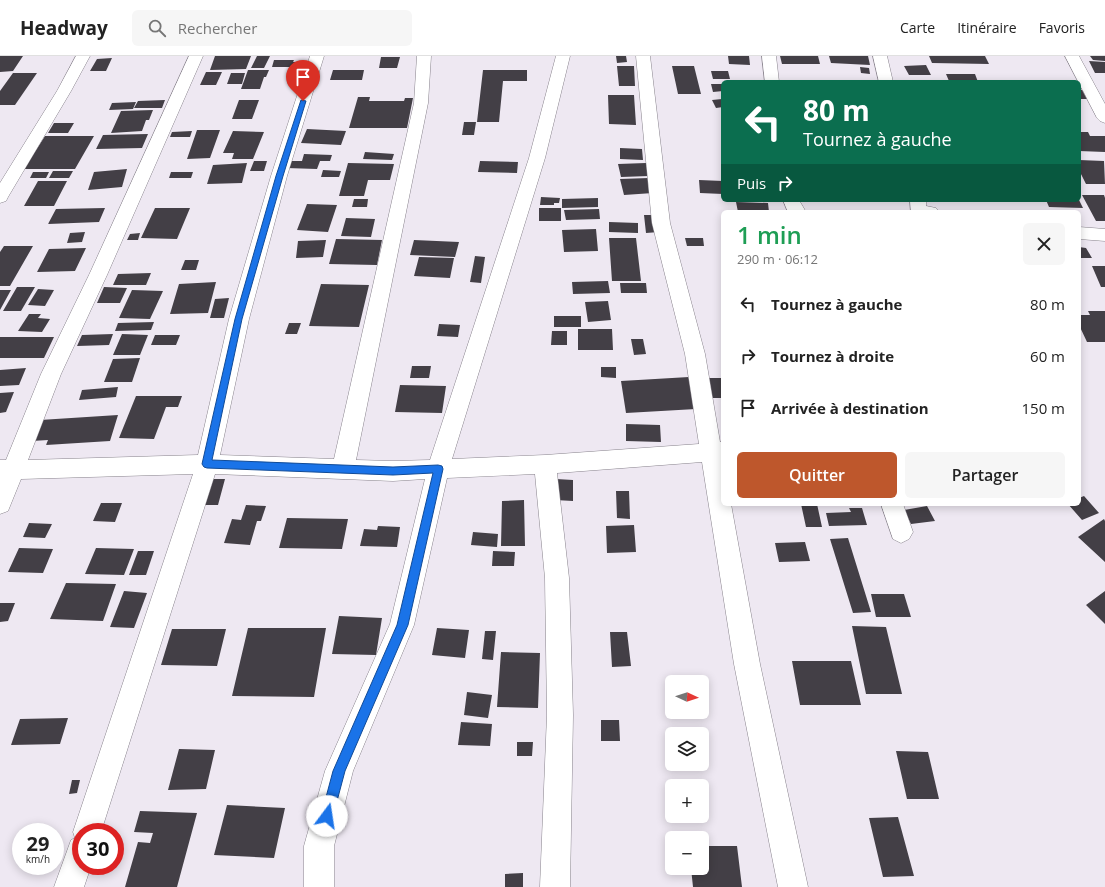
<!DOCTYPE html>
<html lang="fr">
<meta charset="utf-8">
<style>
:root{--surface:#fff;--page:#f6f6f6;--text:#222;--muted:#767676;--line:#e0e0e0;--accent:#be572c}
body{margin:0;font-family:"Open Sans",sans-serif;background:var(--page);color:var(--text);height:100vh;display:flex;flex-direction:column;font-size:15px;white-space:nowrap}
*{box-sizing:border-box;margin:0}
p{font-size:13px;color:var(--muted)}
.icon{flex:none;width:22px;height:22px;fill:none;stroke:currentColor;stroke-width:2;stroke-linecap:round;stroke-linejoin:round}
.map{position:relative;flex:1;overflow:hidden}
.details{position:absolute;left:721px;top:154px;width:360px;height:296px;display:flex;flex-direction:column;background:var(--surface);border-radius:6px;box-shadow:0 2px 10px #0003}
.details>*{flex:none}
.guide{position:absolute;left:721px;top:24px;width:360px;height:122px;border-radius:6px;box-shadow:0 2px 10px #0003;background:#0b6e4f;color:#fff;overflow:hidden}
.needle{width:26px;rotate:93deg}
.fabs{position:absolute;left:665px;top:619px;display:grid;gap:8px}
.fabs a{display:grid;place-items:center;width:44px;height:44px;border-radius:6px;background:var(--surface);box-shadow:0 2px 10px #0003;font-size:20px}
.speed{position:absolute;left:12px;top:767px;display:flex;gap:8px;font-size:20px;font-weight:700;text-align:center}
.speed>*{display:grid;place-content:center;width:52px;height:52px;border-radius:50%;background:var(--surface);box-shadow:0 2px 10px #0003;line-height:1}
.speed small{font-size:10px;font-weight:400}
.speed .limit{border:6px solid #d22;background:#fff;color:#111}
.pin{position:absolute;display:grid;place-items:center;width:34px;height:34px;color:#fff;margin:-41px -17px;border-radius:50% 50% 50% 0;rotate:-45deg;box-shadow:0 0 4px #0007}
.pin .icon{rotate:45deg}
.me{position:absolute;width:44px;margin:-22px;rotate:14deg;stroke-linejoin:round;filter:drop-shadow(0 0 3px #0008)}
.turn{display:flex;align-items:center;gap:14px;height:84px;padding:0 16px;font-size:18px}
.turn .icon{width:52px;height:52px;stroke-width:2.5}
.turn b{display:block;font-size:28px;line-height:34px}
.then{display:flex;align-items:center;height:38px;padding:0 16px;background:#0003;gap:8px;font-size:15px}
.round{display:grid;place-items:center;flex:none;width:42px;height:42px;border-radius:6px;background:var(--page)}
.summary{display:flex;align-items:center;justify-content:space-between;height:68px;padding:0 16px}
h1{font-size:24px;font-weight:600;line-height:30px;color:#1e9e55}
.primary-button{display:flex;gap:8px;margin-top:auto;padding:8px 16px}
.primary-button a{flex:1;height:46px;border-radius:6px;background:var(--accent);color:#fff;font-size:16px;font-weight:600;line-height:46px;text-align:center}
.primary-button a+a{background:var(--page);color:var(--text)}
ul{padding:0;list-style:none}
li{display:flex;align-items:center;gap:12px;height:52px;padding:0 16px}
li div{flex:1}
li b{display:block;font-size:15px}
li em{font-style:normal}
header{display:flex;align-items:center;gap:24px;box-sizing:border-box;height:56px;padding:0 20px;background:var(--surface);border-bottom:1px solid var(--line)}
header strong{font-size:19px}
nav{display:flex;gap:22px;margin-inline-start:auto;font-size:14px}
.search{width:280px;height:36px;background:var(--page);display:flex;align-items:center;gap:10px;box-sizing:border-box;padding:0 14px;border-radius:6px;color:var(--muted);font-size:15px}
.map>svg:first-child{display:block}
.building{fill:#433f46}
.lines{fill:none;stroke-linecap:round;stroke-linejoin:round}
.minor-casing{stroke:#88838c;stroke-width:1}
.minor{fill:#fff;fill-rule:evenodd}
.route{fill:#1a73e8;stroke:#114b97}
</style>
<header>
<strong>Headway</strong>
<div class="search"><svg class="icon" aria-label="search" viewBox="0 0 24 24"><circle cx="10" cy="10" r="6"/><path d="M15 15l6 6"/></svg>Rechercher</div>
<nav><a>Carte</a><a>Itinéraire</a><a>Favoris</a></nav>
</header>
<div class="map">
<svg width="1105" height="831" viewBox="0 0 1105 831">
<rect width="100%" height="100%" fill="#eee8f2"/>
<path class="building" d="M 0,0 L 23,0 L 13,15 L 0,16 Z
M 215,0 L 251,0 L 246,13 L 210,14 Z
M 257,0 L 270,0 L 264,12 L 251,12 Z
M 616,0 L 626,0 L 627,6 L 617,7 Z
M 728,0 L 749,0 L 750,9 L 729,8 Z
M 780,0 L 818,0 L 820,8 L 782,8 Z
M 829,0 L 868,0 L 870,9 L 831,7 Z
M 929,0 L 985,0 L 989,8 L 932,7 Z
M 1090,0 L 1105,0 L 1105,5 L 1093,4 Z
M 381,1 L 400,1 L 397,12 L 379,12 Z
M 112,2 L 106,15 L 90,15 L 97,3 Z
M 274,4 L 294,4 L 293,6 L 300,6 L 299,11 L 272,11 Z
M 1089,5 L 1105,6 L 1105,17 L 1095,17 Z
M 926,9 L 931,19 L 909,19 L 904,10 Z
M 617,10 L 634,10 L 635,30 L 619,30 Z
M 672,10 L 694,10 L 701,38 L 678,38 Z
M 860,11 L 869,12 L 870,18 L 861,17 Z
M 248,14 L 269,14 L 266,21 L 264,21 L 260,33 L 241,33 Z
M 333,14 L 364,14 L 362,24 L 330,24 Z
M 483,14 L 527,14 L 527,25 L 503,25 L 499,66 L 477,66 Z
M 711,15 L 728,15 L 730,23 L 713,23 Z
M 206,16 L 222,16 L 216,29 L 200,29 Z
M 13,17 L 37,17 L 15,49 L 0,49 L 0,35 Z
M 231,17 L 245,17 L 242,28 L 227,28 Z
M 946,18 L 975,18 L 978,26 L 949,25 Z
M 711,28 L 723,28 L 723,35 L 713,36 Z
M 1079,34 L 1084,34 L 1090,43 L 1079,43 Z
M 608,39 L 634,39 L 636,69 L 609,68 Z
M 358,41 L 370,41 L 369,45 L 404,45 L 405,42 L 413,42 L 407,72 L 349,72 Z
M 722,43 L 723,51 L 716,52 L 712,44 Z
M 165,44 L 162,52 L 134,52 L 138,45 Z
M 239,44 L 259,44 L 252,63 L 232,63 Z
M 136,46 L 133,53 L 109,54 L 112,47 Z
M 153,54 L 149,64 L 146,64 L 142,75 L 111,77 L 121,55 Z
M 464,66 L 476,66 L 474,79 L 462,79 Z
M 54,67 L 74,67 L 68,77 L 48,77 Z
M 307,73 L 346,75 L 341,89 L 301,87 Z
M 197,74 L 220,74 L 210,102 L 187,103 Z
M 192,75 L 190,81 L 170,81 L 172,76 Z
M 233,75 L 264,76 L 253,103 L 232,103 L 234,97 L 223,97 Z
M 1079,76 L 1088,76 L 1090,80 L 1105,80 L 1105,96 L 1079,95 Z
M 148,78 L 142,92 L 96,93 L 103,79 Z
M 45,80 L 94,80 L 75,113 L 24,113 Z
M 620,92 L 642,93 L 643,104 L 620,103 Z
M 365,96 L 394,98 L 392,104 L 363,103 Z
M 304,98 L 332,99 L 330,105 L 320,105 L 317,113 L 286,112 L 288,105 L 302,105 Z
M 1079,104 L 1104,105 L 1105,128 L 1086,128 L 1079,114 Z
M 254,105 L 267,105 L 264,115 L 250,115 Z
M 480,105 L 518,106 L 517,117 L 478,116 Z
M 247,107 L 242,127 L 207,128 L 213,109 Z
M 348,107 L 394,108 L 390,124 L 368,124 L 364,140 L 339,140 Z
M 646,107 L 649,120 L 621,121 L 618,108 Z
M 127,113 L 122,131 L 88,134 L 94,116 Z
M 323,114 L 341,115 L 339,121 L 321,121 Z
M 53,115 L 73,115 L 69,122 L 49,122 Z
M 33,116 L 49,116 L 46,122 L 30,122 Z
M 171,116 L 193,116 L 191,122 L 169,122 Z
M 649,122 L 653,137 L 624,139 L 620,123 Z
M 699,124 L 723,125 L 723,138 L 700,137 Z
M 38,125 L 67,125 L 54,150 L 24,150 Z
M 1082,139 L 1104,139 L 1105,142 L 1105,165 L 1096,165 Z
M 541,141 L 560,142 L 559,147 L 554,147 L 554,149 L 540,149 Z
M 598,142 L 598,151 L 562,152 L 562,143 Z
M 354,143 L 368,143 L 367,151 L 352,151 Z
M 1046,144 L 1079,144 L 1083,152 L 1049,151 Z
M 736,146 L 768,147 L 769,156 L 738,156 Z
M 307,148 L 337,149 L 328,176 L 297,174 Z
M 105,152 L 99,166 L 48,168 L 56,153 Z
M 155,152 L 190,152 L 177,183 L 141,182 Z
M 539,152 L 561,152 L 561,165 L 539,165 Z
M 599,153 L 600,163 L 566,164 L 564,154 Z
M 644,159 L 657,159 L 659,176 L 646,177 Z
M 346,162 L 375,163 L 371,181 L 341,180 Z
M 609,166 L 638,167 L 638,177 L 609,176 Z
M 596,173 L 598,195 L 564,196 L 562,174 Z
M 85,176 L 82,186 L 67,187 L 70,177 Z
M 140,177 L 138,184 L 127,184 L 130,178 Z
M 609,182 L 636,182 L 641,225 L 612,225 Z
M 685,182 L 703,182 L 704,190 L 687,190 Z
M 336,183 L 382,184 L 377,209 L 329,208 Z
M 326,184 L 323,201 L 296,202 L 298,185 Z
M 414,184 L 459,186 L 455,201 L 410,199 Z
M 4,190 L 33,190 L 10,230 L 0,230 L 0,196 Z
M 1079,191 L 1086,192 L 1092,202 L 1079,202 Z
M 86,192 L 75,215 L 37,216 L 49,193 Z
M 475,200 L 485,201 L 481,227 L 470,226 Z
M 419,201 L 454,202 L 450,222 L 414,220 Z
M 185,204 L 199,204 L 196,214 L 181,214 Z
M 1092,210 L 1105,210 L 1105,231 L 1101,231 Z
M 151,217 L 146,229 L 113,229 L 118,218 Z
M 608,225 L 610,237 L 573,238 L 572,226 Z
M 216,226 L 208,257 L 170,258 L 179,228 Z
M 620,227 L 646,227 L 647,237 L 621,237 Z
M 321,228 L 369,229 L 359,271 L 309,270 Z
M 17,231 L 35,231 L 21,255 L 3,255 Z
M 104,231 L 127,232 L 120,247 L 97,247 Z
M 38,233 L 54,234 L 45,250 L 28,249 Z
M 0,234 L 11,234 L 0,254 Z
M 132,234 L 163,235 L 150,263 L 119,262 Z
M 229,242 L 224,262 L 210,262 L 215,243 Z
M 608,245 L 611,264 L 588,266 L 585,246 Z
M 1088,255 L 1105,255 L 1105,286 L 1087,286 L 1079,269 L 1079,259 L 1090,259 Z
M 29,258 L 41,258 L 38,262 L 50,263 L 42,276 L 18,275 Z
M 554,260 L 581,260 L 581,271 L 554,271 Z
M 154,266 L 151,274 L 115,275 L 118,267 Z
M 289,267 L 301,267 L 297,278 L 285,278 Z
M 439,268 L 460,269 L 458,281 L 437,280 Z
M 578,273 L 612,273 L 613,294 L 578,294 Z
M 552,275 L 567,275 L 567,289 L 551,289 Z
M 113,278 L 109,289 L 77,290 L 82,279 Z
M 122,278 L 148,279 L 140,299 L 113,299 Z
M 155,279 L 180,279 L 176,289 L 151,289 Z
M 0,281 L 54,281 L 44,302 L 0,302 Z
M 631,283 L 643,283 L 646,298 L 634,299 Z
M 140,302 L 132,326 L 104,326 L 113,303 Z
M 412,310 L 431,310 L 429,322 L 410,322 Z
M 601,311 L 616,311 L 616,322 L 601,321 Z
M 26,312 L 19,329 L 0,330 L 0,314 Z
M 689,321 L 696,353 L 626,357 L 621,325 Z
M 709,322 L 723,322 L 723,342 L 711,342 Z
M 400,329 L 446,330 L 442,357 L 395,356 Z
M 118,331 L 116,341 L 79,344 L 82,334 Z
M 14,336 L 6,356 L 0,357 L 0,337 Z
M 136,340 L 182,340 L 178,351 L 166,351 L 154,383 L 119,382 Z
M 118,359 L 110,385 L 46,389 L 48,384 L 32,385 L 40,364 Z
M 626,368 L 660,369 L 661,386 L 626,385 Z
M 206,423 L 225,423 L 218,449 L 197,449 Z
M 556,423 L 573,424 L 573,445 L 555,444 Z
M 616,435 L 629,435 L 630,463 L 617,462 Z
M 1084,440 L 1099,457 L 1082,464 L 1068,448 L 1079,448 L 1079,442 Z
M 524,444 L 525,490 L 501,490 L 502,445 Z
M 101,447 L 122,447 L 115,466 L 93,465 Z
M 801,448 L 817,448 L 822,471 L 806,471 Z
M 246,449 L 266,450 L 261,465 L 257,465 L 250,489 L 224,487 L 232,463 L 241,464 Z
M 927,450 L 935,465 L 911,468 L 904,454 Z
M 849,452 L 862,452 L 867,469 L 829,470 L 826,457 L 851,456 Z
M 287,462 L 348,463 L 342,493 L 279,492 Z
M 1104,463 L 1105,465 L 1105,506 L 1078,481 Z
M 29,467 L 52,468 L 45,482 L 23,481 Z
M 634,469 L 636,496 L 607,497 L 606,470 Z
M 378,470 L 400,471 L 397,491 L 360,490 L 364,473 L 377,474 Z
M 473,476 L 498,478 L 497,491 L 471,489 Z
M 848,482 L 871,556 L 853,557 L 830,483 Z
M 805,486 L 810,505 L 779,506 L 775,487 Z
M 19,492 L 53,493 L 43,517 L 8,516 Z
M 96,492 L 134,493 L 124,519 L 85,518 Z
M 138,495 L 154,495 L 146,519 L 129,519 Z
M 493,495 L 515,496 L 514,510 L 492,510 Z
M 66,527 L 116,528 L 103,565 L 50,563 Z
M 124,535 L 147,537 L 134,572 L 110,571 Z
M 1105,535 L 1105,568 L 1086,549 Z
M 871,538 L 904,538 L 911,561 L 876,561 Z
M 0,547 L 15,547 L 8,565 L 0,566 Z
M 339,560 L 382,562 L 376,599 L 332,598 Z
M 852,570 L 886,571 L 902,638 L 866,638 Z
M 248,572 L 326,572 L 314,641 L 232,640 Z
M 437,572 L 469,574 L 465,602 L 432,599 Z
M 172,573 L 226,573 L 217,610 L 161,609 Z
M 485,575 L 496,575 L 493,604 L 482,603 Z
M 610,576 L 627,576 L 631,610 L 612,611 Z
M 501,596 L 540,597 L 538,652 L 497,651 Z
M 792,605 L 851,605 L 861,649 L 800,649 Z
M 467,636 L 492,639 L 488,662 L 464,659 Z
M 68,662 L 60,688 L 11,689 L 20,663 Z
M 601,664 L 619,664 L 620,685 L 601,685 Z
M 461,666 L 492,668 L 490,690 L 458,689 Z
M 517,686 L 533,686 L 532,700 L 517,700 Z
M 179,693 L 215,694 L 206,733 L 168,734 Z
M 896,695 L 928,696 L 939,743 L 907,743 Z
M 72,724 L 80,724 L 77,737 L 69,738 Z
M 227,749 L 285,752 L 274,802 L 214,799 Z
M 140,755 L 197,757 L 177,831 L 125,831 L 138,786 L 150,787 L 153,777 L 134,776 Z
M 898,761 L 914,820 L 883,821 L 869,762 Z
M 702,790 L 737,790 L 742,831 L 693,831 L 691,812 L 702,812 Z
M 523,817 L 523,831 L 505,831 L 505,818 Z"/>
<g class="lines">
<g class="minor-casing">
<path id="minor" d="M 76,0 L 90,0 L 71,35 L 8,141 L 6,145 L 0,147 L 0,127 L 57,35 Z
M 189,0 L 203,0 L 107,219 L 61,318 L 28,404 L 198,399 L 229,263 L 271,120 L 310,0 L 324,0 L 287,120 L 249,263 L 220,399 L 334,403 L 414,47 L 417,0 L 431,0 L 428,47 L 356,404 L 393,405 L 430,404 L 529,102 L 556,0 L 570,0 L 545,102 L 452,403 L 545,399 L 699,388 L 685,298 L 652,167 L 636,0 L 650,0 L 670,167 L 705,298 L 720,386 L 723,386 L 723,448 L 731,448 L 760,608 L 808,831 L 778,831 L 734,608 L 702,406 L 557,417 L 569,522 L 573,659 L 570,831 L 540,831 L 547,659 L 545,522 L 535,418 L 447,422 L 414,569 L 353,715 L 334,790 L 334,831 L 304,831 L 304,790 L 325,715 L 390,568 L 425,423 L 393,425 L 215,418 L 101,776 L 81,776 L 81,810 L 91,810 L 84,831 L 54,831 L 71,784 L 75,782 L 73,776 L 193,418 L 21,423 L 8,455 L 0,458 L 0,404 L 6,404 L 41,318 L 89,219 Z
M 762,0 L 776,0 L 779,26 L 765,26 Z
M 873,0 L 887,0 L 893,26 L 879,26 Z
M 1065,0 L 1079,0 L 1105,48 L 1105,67 L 1100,65 L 1097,62 Z
M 783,144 L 799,144 L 806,156 L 788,156 Z
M 910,144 L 926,144 L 926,150 L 936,152 L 939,156 L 911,156 Z
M 1079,171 L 1105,173 L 1105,185 L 1079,183 Z
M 881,448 L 903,448 L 913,476 L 909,483 L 901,487 L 893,483 Z"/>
</g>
<use href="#minor" class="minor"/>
</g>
<path class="route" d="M 301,44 L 306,45 L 283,120 L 242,263 L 212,404 L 393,411 L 438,409 L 442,410 L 443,413 L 408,569 L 345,715 L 333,760 L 331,764 L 327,766 L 323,764 L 321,760 L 333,715 L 397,569 L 433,417 L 393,419 L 207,412 L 204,411 L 202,408 L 235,263 L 276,120 Z"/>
</svg>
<div class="fabs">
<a><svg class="needle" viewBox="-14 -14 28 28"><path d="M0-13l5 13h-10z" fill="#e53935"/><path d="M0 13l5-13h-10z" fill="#767676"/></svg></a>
<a><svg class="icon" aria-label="layers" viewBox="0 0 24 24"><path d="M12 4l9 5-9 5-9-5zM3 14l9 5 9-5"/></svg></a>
<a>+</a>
<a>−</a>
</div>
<div class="speed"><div>29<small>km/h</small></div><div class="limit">30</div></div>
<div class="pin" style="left:303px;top:45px;background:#d93025"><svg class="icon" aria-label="arrive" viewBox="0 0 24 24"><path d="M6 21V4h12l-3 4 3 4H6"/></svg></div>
<svg class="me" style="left:327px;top:760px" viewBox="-20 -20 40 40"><circle r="19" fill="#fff"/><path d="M0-13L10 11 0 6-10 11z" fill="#1a73e8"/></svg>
<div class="guide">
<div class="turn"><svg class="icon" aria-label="left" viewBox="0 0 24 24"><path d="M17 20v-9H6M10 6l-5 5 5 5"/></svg><div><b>80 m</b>Tournez à gauche</div></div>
<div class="then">Puis<svg class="icon" aria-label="right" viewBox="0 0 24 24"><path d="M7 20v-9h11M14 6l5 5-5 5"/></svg></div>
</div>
<section class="details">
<div class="summary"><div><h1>1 min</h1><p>290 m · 06:12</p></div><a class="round"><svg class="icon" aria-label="close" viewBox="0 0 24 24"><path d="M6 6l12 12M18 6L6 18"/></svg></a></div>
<ul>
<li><svg class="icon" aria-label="left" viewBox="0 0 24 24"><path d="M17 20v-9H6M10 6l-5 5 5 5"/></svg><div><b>Tournez à gauche</b></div><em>80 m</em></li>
<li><svg class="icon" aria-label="right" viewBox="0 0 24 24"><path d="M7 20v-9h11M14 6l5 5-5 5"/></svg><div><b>Tournez à droite</b></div><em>60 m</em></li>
<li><svg class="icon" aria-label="arrive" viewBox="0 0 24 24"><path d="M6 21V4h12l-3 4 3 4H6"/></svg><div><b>Arrivée à destination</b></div><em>150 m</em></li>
</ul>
<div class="primary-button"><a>Quitter</a><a>Partager</a></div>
</section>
</div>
